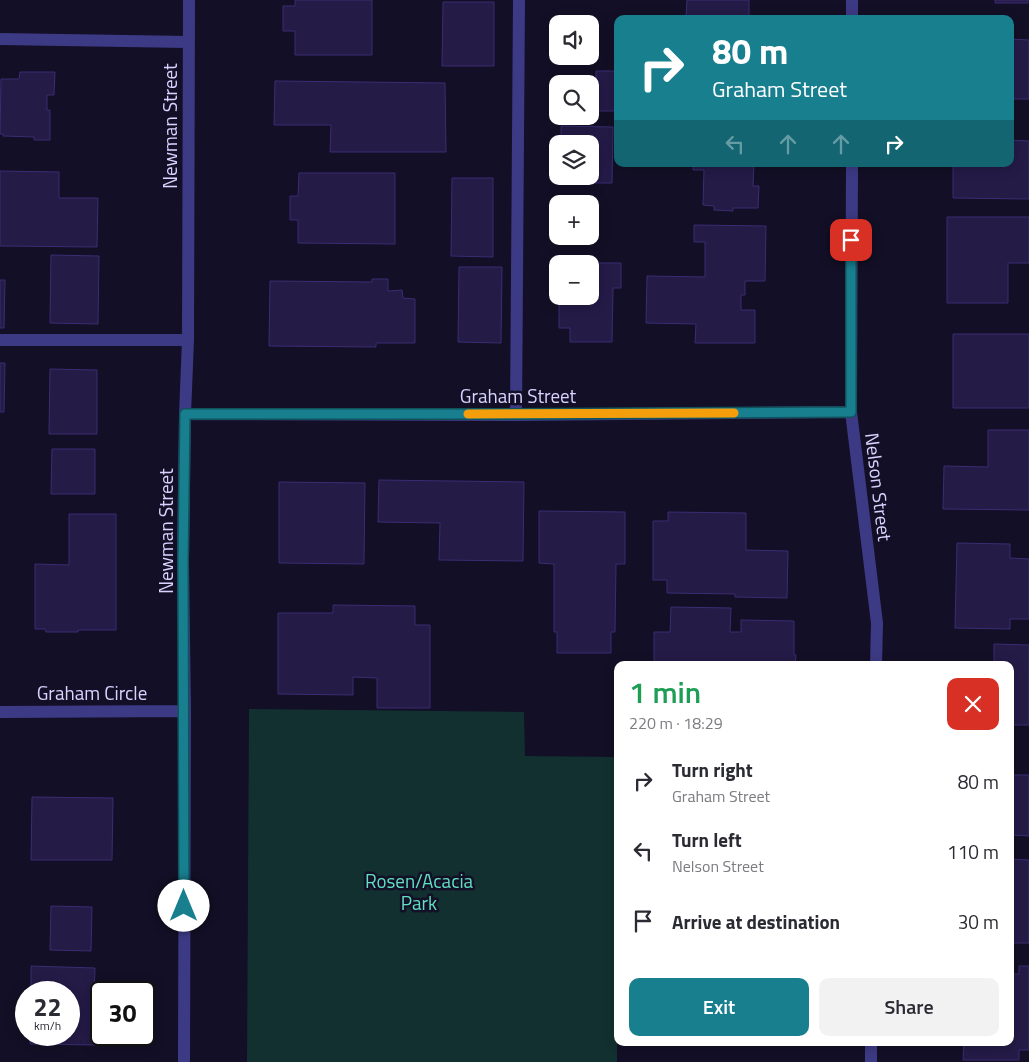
<!DOCTYPE html>
<meta charset="utf-8">
<style>
:root{--surface:#fff;--page:#f2f2f3;--text:#2b2b33;--muted:#7c7c81;--accent:#187f8f}
body{margin:0;font-family:"Titillium Web",sans-serif;background:var(--page);color:var(--text);height:100vh;display:flex;flex-direction:column;font-size:19px;white-space:nowrap}
*{box-sizing:border-box;margin:0}
p{font-size:16px;color:var(--muted)}
.icon{flex:none;width:28px;height:28px;fill:none;stroke:currentColor;stroke-width:2;stroke-linecap:round;stroke-linejoin:round}
.map{position:relative;flex:1;overflow:hidden}
.sheet{position:absolute;left:614px;top:661px;width:400px;height:385px;display:flex;flex-direction:column;background:var(--surface);border-radius:10px;box-shadow:0 2px 12px #0003}
.sheet>*{flex:none}
.banner{position:absolute;left:614px;top:15px;width:400px;height:152px;border-radius:10px;box-shadow:0 2px 12px #0003;background:#187f8f;color:#fff;overflow:hidden}
.controls{position:absolute;left:549px;top:15px;display:grid;gap:10px}
.controls a{display:grid;place-items:center;width:50px;height:50px;border-radius:10px;background:var(--surface);box-shadow:0 2px 12px #0003;font-size:25px}
.speed{position:absolute;left:15px;top:981px;display:flex;gap:10px;font-size:25px;font-weight:700;text-align:center}
.speed>*{display:grid;place-content:center;width:65px;height:65px;border-radius:50%;background:var(--surface);box-shadow:0 2px 12px #0003;line-height:1}
.speed small{font-size:12px;font-weight:400}
.speed .limit{border:2px solid #111;border-radius:8px;background:#fff;color:#111}
.pin{position:absolute;display:grid;place-items:center;width:42px;height:42px;color:#fff;margin:-21px;border-radius:10px;box-shadow:0 2px 8px #0006}
.me{position:absolute;width:55px;margin:-28px;rotate:0deg;stroke-linejoin:round;filter:drop-shadow(0 0 4px #0008)}
.turn{display:flex;align-items:center;gap:18px;height:105px;padding:0 15px;font-size:22px}
.turn .icon{width:65px;height:65px;stroke-width:2.5}
.turn b{display:block;font-size:35px;line-height:42px}
.lanes{display:flex;align-items:center;height:48px;padding:0 15px;background:#0003;justify-content:center;gap:25px;direction:ltr}
.lanes .off{opacity:.35}
.round{display:grid;place-items:center;flex:none;width:52px;height:52px;border-radius:10px;background:var(--page)}
.summary{display:flex;align-items:center;justify-content:space-between;height:85px;padding:0 15px}
h1{font-size:30px;font-weight:600;line-height:38px;color:#1e9e55}
.action{display:flex;gap:10px;margin-top:auto;padding:10px 15px}
.action a{flex:1;height:58px;border-radius:10px;background:var(--accent);color:#fff;font-size:20px;font-weight:600;line-height:58px;text-align:center}
.action a+a{background:var(--page);color:var(--text)}
ul{padding:0;list-style:none}
li{display:flex;align-items:center;gap:15px;height:70px;padding:0 15px}
li div{flex:1}
li b{display:block;font-size:19px}
li em{font-style:normal}
.map>svg:first-child{display:block}
.green{fill:#12302f}
.building{fill:#241b47;stroke:#3b2d73}
.lines{fill:none;stroke-linecap:round;stroke-linejoin:round}
.minor{stroke:#3d3a85;stroke-width:12}
.route-casing{stroke:#10535d;stroke-width:12}
.route{stroke:#187f8f;stroke-width:9}
.slow{stroke:#f59e0b;stroke-width:9}
.labels{text-anchor:middle;dominant-baseline:central;stroke-width:5;stroke-linejoin:round;paint-order:stroke}
.street-label{font-size:19px;fill:#d9d4ff;stroke:#130f26}
.park-label{font-size:19px;fill:#5fe0c0;stroke:#130f26}
</style>
<div class="map">
<svg width="1029" height="1062" viewBox="0 0 1029 1062">
<rect width="100%" height="100%" fill="#130f26"/>
<path class="green" d="M 249,709 L 524,712 L 525,756 L 617,757 L 617,1062 L 247,1062 Z"/>
<path class="building" d="M 295,0 L 372,0 L 372,55 L 295,55 L 295,31 L 283,31 L 283,6 L 295,6 Z
M 687,0 L 749,0 L 749,16 L 686,17 Z
M 995,0 L 1028,0 L 1028,3 L 995,3 Z
M 443,2 L 494,2 L 494,66 L 442,66 Z
M 1010,39 L 1029,40 L 1029,99 L 1010,99 Z
M 596,71 L 618,71 L 618,111 L 596,111 Z
M 20,72 L 55,72 L 54,95 L 47,95 L 47,110 L 50,110 L 50,140 L 34,140 L 34,137 L 3,136 L 3,134 L 0,134 L 1,79 L 19,79 Z
M 275,81 L 445,83 L 446,152 L 330,152 L 331,125 L 274,125 Z
M 561,126 L 613,127 L 612,183 L 561,183 L 561,176 L 590,176 L 590,144 L 561,144 Z
M 1010,140 L 1029,141 L 1029,199 L 953,198 L 953,164 L 1010,164 Z
M 693,164 L 754,164 L 753,186 L 759,186 L 758,208 L 733,208 L 733,211 L 714,210 L 714,206 L 703,205 L 704,170 L 693,170 Z
M 0,171 L 59,172 L 59,198 L 98,198 L 97,247 L 0,246 Z
M 299,173 L 395,173 L 395,244 L 298,243 L 298,220 L 290,220 L 290,196 L 298,196 Z
M 452,178 L 493,178 L 493,257 L 451,256 Z
M 947,217 L 1029,217 L 1029,263 L 1008,263 L 1008,303 L 947,303 Z
M 694,225 L 766,226 L 765,281 L 745,281 L 745,295 L 741,295 L 741,310 L 755,310 L 755,343 L 695,343 L 696,324 L 646,323 L 647,276 L 705,277 L 705,242 L 694,242 Z
M 51,255 L 99,256 L 98,324 L 50,323 Z
M 577,263 L 621,263 L 621,288 L 613,288 L 612,342 L 570,342 L 570,328 L 559,328 L 559,296 L 590,296 L 590,264 Z
M 459,267 L 502,267 L 501,343 L 458,342 Z
M 372,279 L 388,279 L 388,291 L 402,290 L 403,298 L 415,299 L 415,343 L 376,343 L 376,347 L 269,346 L 270,281 L 372,282 Z
M 0,280 L 5,280 L 4,328 L 0,328 Z
M 953,334 L 1029,334 L 1029,408 L 953,408 Z
M 0,363 L 5,363 L 4,412 L 0,412 Z
M 50,369 L 97,370 L 97,434 L 49,434 Z
M 988,430 L 1029,430 L 1029,510 L 943,509 L 944,466 L 988,467 Z
M 52,449 L 95,449 L 95,494 L 51,494 Z
M 379,480 L 524,482 L 523,561 L 439,560 L 440,523 L 378,522 Z
M 279,482 L 365,483 L 364,564 L 279,563 Z
M 539,511 L 625,512 L 625,564 L 616,564 L 615,632 L 611,632 L 611,653 L 557,653 L 557,632 L 554,632 L 554,564 L 539,563 Z
M 668,512 L 746,513 L 746,550 L 788,551 L 787,598 L 735,597 L 735,594 L 667,593 L 667,580 L 653,580 L 653,521 L 668,521 Z
M 69,514 L 116,514 L 116,630 L 78,630 L 78,632 L 46,632 L 45,629 L 35,629 L 35,564 L 69,565 Z
M 957,543 L 1010,544 L 1010,558 L 1029,559 L 1029,619 L 1010,619 L 1010,629 L 955,628 Z
M 333,605 L 415,606 L 415,625 L 430,625 L 430,708 L 377,708 L 377,678 L 353,677 L 353,695 L 278,694 L 278,613 L 333,613 Z
M 671,607 L 731,608 L 730,632 L 741,632 L 741,620 L 794,621 L 794,655 L 796,655 L 795,665 L 654,665 L 654,632 L 670,632 Z
M 994,644 L 1029,645 L 1029,725 L 1010,725 L 1010,665 L 994,665 Z
M 1010,775 L 1029,775 L 1029,836 L 1010,835 Z
M 32,797 L 113,798 L 112,860 L 31,860 Z
M 1010,859 L 1029,860 L 1029,943 L 1010,943 Z
M 51,906 L 92,907 L 91,951 L 50,950 Z
M 31,966 L 95,968 L 94,995 L 97,995 L 97,1027 L 95,1027 L 95,1045 L 30,1044 L 30,1035 L 69,1035 L 69,992 L 31,992 Z
M 1019,966 L 1029,966 L 1029,1050 L 1019,1050 L 1019,1060 L 963,1060 L 964,1042 L 1010,1042 L 1010,974 L 1019,974 Z"/>
<g class="lines">
<path class="minor" d="M 852,19 L 852,0
M 0,39 L 188,42
M 852,164 L 851,412 L 877,623 L 876,665
M 0,340 L 188,340
M 185,414 L 516,415 L 851,412
M 516,415 L 519,0
M 0,712 L 185,711
M 184,1062 L 185,711 L 183,562 L 185,414 L 188,340 L 189,0
M 871,1062 L 871,1042"/>
</g>
<g class="lines">
<g class="route-casing">
<path id="route" d="M 184,906 L 183,562 L 185,414 L 516,414 L 851,412 L 851,240"/>
</g>
<use href="#route" class="route"/>
<path class="slow" d="M 468,414 L 734,413"/>
</g>
<g class="labels">
<g class="street-label">
<text transform="translate(169 126) rotate(-90)">Newman Street</text>
<text x="518" y="395">Graham Street</text>
<text transform="translate(879 487) rotate(83)">Nelson Street</text>
<text transform="translate(165 531) rotate(-90)">Newman Street</text>
<text x="92" y="692">Graham Circle</text>
</g>
<g class="park-label">
<text x="419" y="880">Rosen/Acacia<tspan x="419" dy="22">Park</tspan></text>
</g>
</g>
</svg>
<div class="controls">
<a><svg class="icon" aria-label="sound" viewBox="0 0 24 24"><path d="M4 9h4l5-4v14l-5-4H4zM17 9q2 3 0 6"/></svg></a>
<a><svg class="icon" aria-label="search" viewBox="0 0 24 24"><circle cx="10" cy="10" r="6"/><path d="M15 15l6 6"/></svg></a>
<a><svg class="icon" aria-label="layers" viewBox="0 0 24 24"><path d="M12 4l9 5-9 5-9-5zM3 14l9 5 9-5"/></svg></a>
<a>+</a>
<a>−</a>
</div>
<div class="speed"><div>22<small>km/h</small></div><div class="limit">30</div></div>
<div class="pin" style="left:851px;top:240px;background:#d93025"><svg class="icon" aria-label="arrive" viewBox="0 0 24 24"><path d="M6 21V4h12l-3 4 3 4H6"/></svg></div>
<svg class="me" style="left:184px;top:906px" viewBox="-20 -20 40 40"><circle r="19" fill="#fff"/><path d="M0-13L10 11 0 6-10 11z" fill="#187f8f"/></svg>
<div class="banner">
<div class="turn"><svg class="icon" aria-label="right" viewBox="0 0 24 24"><path d="M7 20v-9h11M14 6l5 5-5 5"/></svg><div><b>80 m</b>Graham Street</div></div>
<div class="lanes"><svg class="icon off" aria-label="left" viewBox="0 0 24 24"><path d="M17 20v-9H6M10 6l-5 5 5 5"/></svg><svg class="icon off" aria-label="ahead" viewBox="0 0 24 24"><path d="M12 20V5M6 11l6-6 6 6"/></svg><svg class="icon off" aria-label="ahead" viewBox="0 0 24 24"><path d="M12 20V5M6 11l6-6 6 6"/></svg><svg class="icon" aria-label="right" viewBox="0 0 24 24"><path d="M7 20v-9h11M14 6l5 5-5 5"/></svg></div>
</div>
<section class="sheet">
<div class="summary"><div><h1>1 min</h1><p>220 m · 18:29</p></div><a class="round" style="background:#d93025;color:#fff"><svg class="icon" aria-label="close" viewBox="0 0 24 24"><path d="M6 6l12 12M18 6L6 18"/></svg></a></div>
<ul>
<li><svg class="icon" aria-label="right" viewBox="0 0 24 24"><path d="M7 20v-9h11M14 6l5 5-5 5"/></svg><div><b>Turn right</b><p>Graham Street</p></div><em>80 m</em></li>
<li><svg class="icon" aria-label="left" viewBox="0 0 24 24"><path d="M17 20v-9H6M10 6l-5 5 5 5"/></svg><div><b>Turn left</b><p>Nelson Street</p></div><em>110 m</em></li>
<li><svg class="icon" aria-label="arrive" viewBox="0 0 24 24"><path d="M6 21V4h12l-3 4 3 4H6"/></svg><div><b>Arrive at destination</b></div><em>30 m</em></li>
</ul>
<div class="action"><a>Exit</a><a>Share</a></div>
</section>
</div>
